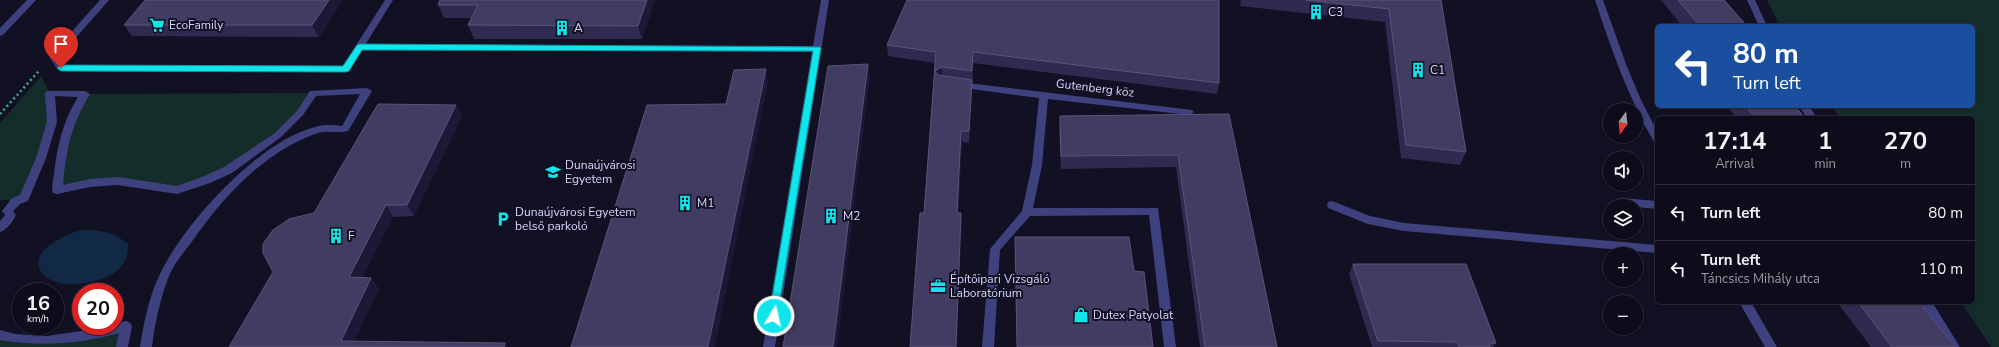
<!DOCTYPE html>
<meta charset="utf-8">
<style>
:root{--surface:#0e0c1a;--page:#171523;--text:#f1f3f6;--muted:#9b9ba2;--line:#2e2c39}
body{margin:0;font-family:"Nunito Sans",sans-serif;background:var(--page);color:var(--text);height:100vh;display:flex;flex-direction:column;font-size:15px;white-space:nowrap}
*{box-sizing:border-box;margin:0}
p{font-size:13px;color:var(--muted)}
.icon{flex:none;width:22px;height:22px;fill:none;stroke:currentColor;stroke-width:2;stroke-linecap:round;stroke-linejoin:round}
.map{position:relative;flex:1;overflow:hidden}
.drawer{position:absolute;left:1655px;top:116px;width:320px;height:188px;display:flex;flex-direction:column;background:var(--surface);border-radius:6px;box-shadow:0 1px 3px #0004,0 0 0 1px var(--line)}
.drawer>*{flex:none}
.banner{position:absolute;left:1655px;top:24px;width:320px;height:84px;border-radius:6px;box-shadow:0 1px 3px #0004,0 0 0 1px var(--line);background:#1a4fa0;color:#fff;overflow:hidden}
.needle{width:26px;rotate:195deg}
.controls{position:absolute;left:1603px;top:103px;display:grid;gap:8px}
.controls a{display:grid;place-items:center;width:40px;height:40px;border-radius:50%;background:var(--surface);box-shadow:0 1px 3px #0004,0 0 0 1px var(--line);font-size:20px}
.speed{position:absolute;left:12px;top:283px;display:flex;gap:8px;font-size:20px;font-weight:700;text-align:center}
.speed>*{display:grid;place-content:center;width:52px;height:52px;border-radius:50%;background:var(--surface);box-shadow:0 1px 3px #0004,0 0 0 1px var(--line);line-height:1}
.speed small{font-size:10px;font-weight:400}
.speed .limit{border:6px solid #d22;background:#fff;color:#111}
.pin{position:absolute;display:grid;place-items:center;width:34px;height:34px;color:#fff;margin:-41px -17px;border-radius:50% 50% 50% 0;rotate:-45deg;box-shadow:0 0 4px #0007}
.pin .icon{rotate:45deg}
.me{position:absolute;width:44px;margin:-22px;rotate:9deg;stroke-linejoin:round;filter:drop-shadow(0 0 3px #0008)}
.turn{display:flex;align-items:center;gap:14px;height:84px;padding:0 12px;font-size:18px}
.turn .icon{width:52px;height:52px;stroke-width:2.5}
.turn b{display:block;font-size:28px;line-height:34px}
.eta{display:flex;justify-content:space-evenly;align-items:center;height:68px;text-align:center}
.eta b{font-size:24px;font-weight:700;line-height:28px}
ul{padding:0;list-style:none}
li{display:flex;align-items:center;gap:12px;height:56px;padding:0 12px;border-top:1px solid var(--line)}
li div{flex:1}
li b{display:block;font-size:15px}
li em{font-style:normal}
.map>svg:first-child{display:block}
.green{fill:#142d2a}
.water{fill:#122946}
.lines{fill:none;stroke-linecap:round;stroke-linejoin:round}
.path{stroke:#38ad9e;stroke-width:2.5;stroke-dasharray:2 3;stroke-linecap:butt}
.service{fill:#3f417f;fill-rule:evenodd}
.pedestrian{fill:#3f417f;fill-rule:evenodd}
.minor{fill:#3f417f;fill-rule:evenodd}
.tertiary{fill:#3f417f;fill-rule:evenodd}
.wall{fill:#2f2a50}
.shaded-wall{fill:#1c1836}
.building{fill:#413c62;stroke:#58547a}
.route{fill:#11e5ec;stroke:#0b9599}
.labels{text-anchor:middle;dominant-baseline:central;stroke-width:4;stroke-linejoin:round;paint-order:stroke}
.poi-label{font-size:12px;fill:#d7d5fc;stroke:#121023;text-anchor:start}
.street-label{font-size:12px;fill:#d7d5fc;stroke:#121023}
</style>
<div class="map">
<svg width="1999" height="347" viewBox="0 0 1999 347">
<rect width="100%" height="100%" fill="#121023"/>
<path class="green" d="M 1767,0 L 1999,0 L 1999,347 L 1991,347 L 1961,302 L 1973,302 L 1973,118 L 1840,118 L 1832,106 L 1973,106 L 1973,26 L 1780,26 Z
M 41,76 L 50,93 L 52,122 L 24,198 L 16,201 L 0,200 L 0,123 Z
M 313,93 L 300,113 L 244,160 L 177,190 L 118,181 L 57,190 L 61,154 L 85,94 Z
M 126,326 L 122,347 L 0,347 L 0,335 L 27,342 Z"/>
<path class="water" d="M 81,230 C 99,230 114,232 128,244 C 129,259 122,269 109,276 C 93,284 51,291 40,270 C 30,249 67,234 81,230 Z"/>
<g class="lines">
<path class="path" d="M 0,114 L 39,71"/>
<path class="service" d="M 100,0 L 109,0 L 59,57 L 64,65 L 346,66 L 351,69 L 346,72 L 58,70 L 49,57 Z
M 821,0 L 829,0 L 775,347 L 763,347 L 812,52 L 360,50 L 356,47 L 360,44 L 813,46 Z
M 1747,0 L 1755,0 L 1767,26 L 1759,26 Z
M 959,82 L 1192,110 L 1194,112 L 1189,115 L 1048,99 L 1042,165 L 1033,208 L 1158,208 L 1176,347 L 1164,347 L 1149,215 L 1030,216 L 1000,250 L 994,347 L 982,347 L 990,249 L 1022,211 L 1032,165 L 1039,98 L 956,87 L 954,85 Z
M 1799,106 L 1809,106 L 1817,118 L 1807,118 Z
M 1621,198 L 1657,201 L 1657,209 L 1617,205 L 1616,202 L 1617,199 Z
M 1332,201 L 1370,216 L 1404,223 L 1657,245 L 1657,253 L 1404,231 L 1368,224 L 1328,208 L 1327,205 L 1328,202 Z
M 1920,302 L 1932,302 L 1960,347 L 1948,347 Z"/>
<path class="pedestrian" d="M 367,88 L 372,91 L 348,131 C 338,134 326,129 315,134 C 263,153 222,198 191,243 C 183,253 174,264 169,276 C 160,299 155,323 152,347 L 140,347 C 144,322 149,296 160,274 C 184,223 259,141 315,127 C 324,124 333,125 342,126 L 360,94 L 316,96 L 303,115 L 281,137 L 232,173 L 210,183 L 177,194 L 118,185 L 90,187 L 57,194 L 53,193 C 51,188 53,180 54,174 C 57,146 63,121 78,97 L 55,96 L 57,122 L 46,158 L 28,201 L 20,204 L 13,211 L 16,215 C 13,221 7,230 0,232 L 0,221 L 5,215 L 2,211 L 12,198 L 20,195 L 36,158 L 47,122 L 45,93 L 47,91 L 85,91 L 90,94 C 71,125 66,150 63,185 L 90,179 L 118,177 L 177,186 L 202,177 L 224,167 L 275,133 L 297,111 L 310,91 Z
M 126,321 L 130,323 L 132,326 L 128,347 L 116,347 L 119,333 C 80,344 40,347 0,340 L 0,330 L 15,334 L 47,336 L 115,326 L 115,324 Z"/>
<path class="minor" d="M 385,0 L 393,0 L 349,71 L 343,71 L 341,69 Z
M 1595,0 L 1603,0 L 1626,64 L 1641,100 L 1657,131 L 1657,143 L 1654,142 C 1628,97 1611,49 1595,0 Z
M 1739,302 L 1751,302 L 1777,347 L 1765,347 Z"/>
<path class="tertiary" d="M 27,0 L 36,0 L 3,35 L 0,36 L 0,28 Z"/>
</g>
<path class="wall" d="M 343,0 L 319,37 L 132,36 L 124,25 Z
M 655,0 L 642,39 L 474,39 L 468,25 L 471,18 L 444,18 L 438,5 Z
M 907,0 L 1219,83 L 1217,94 L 973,63 L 973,82 L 972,82 L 972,91 L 969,143 L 962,142 L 958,213 L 961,213 L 962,224 L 924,213 L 935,63 L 888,56 L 887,45 Z
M 1241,0 L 1441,0 L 1466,152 L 1460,165 L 1401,158 L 1385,22 L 1240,6 Z
M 1661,0 L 1724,0 L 1747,26 L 1682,26 Z
M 1727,106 L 1795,106 L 1805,118 L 1737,118 Z
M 1229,114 L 1277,347 L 1200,347 L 1176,167 L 1061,169 L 1059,129 L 1060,116 Z
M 462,116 L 414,216 L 393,217 L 362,277 L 371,278 L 379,289 L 354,341 L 505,343 L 508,347 L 229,347 Z
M 1015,237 L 1134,271 L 1153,347 L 1017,347 Z
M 1353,264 L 1496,343 L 1493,347 L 1372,347 L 1349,274 Z
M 1837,302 L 1919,302 L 1955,347 L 1871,347 Z"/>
<path class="shaded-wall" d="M 329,0 L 343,0 L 319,37 L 312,25 Z
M 647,0 L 655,0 L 642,39 L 638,26 Z
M 973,52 L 973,82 L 972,71 Z
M 868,64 L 870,78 L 837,347 L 833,347 Z
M 942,67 L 942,79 L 936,82 L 935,71 Z
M 766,69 L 768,82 L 715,347 L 708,347 Z
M 972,80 L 972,91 L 969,143 L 969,131 Z
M 456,105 L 462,116 L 414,216 L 407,205 Z
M 961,131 L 962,142 L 958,224 L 957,213 Z
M 386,205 L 393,217 L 357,288 L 349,277 Z
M 961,213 L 962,224 L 957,347 L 956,347 Z
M 371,278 L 379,289 L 351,347 L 341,341 Z
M 505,343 L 508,347 L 504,347 Z"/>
<path class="building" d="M 145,0 L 329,0 L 312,25 L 124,25 Z
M 440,0 L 647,0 L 638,26 L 468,25 L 478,5 L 438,5 Z
M 907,0 L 1219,0 L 1219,83 L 973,52 L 972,71 L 942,67 L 935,71 L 938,75 L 972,80 L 969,131 L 961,131 L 957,213 L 961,213 L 956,347 L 910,347 L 920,213 L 924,213 L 936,52 L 887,45 Z
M 1306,0 L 1441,0 L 1466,152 L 1406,145 L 1389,9 Z
M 1678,0 L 1724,0 L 1747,26 L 1700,26 Z
M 868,64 L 833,347 L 783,347 L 828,66 Z
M 766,69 L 708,347 L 571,347 L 647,105 L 726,104 L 734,70 Z
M 378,104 L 456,105 L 407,205 L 386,205 L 349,277 L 371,278 L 341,341 L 505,343 L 504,347 L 229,347 L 273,272 L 263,253 L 263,244 L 273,230 L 289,219 L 314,213 Z
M 1746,106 L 1795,106 L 1805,118 L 1755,118 Z
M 1229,114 L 1277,347 L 1205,347 L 1178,155 L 1061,156 L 1060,116 Z
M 1015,237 L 1129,237 L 1134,271 L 1144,272 L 1153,347 L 1017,347 Z
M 1353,264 L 1466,264 L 1496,343 L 1489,343 L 1490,347 L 1459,347 L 1457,342 L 1378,341 Z
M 1858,302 L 1919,302 L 1955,347 L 1892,347 Z"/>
<path class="route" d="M 360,44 L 820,47 L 821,48 L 777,319 L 774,320 L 769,316 L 813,51 L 362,50 L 349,71 L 346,72 L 61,71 L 57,68 L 61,65 L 343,66 L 357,45 Z"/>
<defs>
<g id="building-bare" transform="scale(1.2)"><path d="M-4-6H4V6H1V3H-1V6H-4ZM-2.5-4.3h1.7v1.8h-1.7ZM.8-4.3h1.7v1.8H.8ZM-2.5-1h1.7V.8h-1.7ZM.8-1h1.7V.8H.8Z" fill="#11e5ec" stroke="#121023" stroke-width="2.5" paint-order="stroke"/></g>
<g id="supermarket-bare" transform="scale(1.2)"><path d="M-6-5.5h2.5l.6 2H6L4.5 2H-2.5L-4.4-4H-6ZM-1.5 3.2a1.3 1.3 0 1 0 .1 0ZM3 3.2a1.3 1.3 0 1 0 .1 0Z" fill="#11e5ec" stroke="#121023" stroke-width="2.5" paint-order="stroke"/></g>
<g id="university-bare" transform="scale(1.2)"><path d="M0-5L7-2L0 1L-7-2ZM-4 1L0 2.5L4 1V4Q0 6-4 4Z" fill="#11e5ec" stroke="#121023" stroke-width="2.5" paint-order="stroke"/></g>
<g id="parking-bare" transform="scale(1.2)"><path d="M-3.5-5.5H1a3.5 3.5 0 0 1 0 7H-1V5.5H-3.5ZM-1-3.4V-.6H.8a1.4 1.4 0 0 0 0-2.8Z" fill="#11e5ec" stroke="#121023" stroke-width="2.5" paint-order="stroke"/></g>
<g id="office-bare" transform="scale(1.2)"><path d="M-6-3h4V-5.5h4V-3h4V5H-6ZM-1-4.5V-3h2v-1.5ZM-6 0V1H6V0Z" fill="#11e5ec" stroke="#121023" stroke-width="2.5" paint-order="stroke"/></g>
<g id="shop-bare" transform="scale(1.2)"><path d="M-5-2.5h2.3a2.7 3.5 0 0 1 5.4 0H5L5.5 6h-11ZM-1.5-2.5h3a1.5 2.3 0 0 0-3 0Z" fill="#11e5ec" stroke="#121023" stroke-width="2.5" paint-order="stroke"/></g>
</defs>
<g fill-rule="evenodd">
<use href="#building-bare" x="1316" y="12"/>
<use href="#supermarket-bare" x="157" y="25"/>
<use href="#building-bare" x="562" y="28"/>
<use href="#building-bare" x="1418" y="70"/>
<use href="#university-bare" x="553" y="172"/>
<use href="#building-bare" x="685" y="203"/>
<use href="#building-bare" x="831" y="216"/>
<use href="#parking-bare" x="503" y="219"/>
<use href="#building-bare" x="336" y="236"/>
<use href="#office-bare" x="938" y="286"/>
<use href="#shop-bare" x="1081" y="315"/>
</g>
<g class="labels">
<g class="poi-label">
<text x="1328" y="12">C3</text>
<text x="169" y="25">EcoFamily</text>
<text x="574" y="28">A</text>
<text x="1430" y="70">C1</text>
<text x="565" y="165">Dunaújvárosi<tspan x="565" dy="14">Egyetem</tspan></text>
<text x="697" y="203">M1</text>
<text x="515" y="212">Dunaújvárosi Egyetem<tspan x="515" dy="14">belső parkoló</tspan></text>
<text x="843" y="216">M2</text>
<text x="348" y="236">F</text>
<text x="950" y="279">Építőipari Vizsgáló<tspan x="950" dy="14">Laboratórium</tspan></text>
<text x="1093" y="315">Dutex Patyolat</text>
</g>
<g class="street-label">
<text transform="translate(1095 88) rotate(7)">Gutenberg köz</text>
</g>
</g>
</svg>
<div class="controls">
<a><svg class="needle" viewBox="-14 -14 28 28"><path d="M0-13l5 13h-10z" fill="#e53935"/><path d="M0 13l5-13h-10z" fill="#9b9ba2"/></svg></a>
<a><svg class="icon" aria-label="sound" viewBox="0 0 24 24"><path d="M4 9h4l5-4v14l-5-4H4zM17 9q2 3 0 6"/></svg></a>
<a><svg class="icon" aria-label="layers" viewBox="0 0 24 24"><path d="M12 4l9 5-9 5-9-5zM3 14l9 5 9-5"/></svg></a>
<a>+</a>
<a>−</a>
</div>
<div class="speed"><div>16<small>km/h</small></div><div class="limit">20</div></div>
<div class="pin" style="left:61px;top:68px;background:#d93025"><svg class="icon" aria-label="arrive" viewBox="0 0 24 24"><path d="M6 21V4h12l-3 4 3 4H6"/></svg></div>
<svg class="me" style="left:774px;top:316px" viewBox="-20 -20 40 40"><circle r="17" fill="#11e5ec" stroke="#fff" stroke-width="3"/><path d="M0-11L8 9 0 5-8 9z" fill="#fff"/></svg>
<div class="banner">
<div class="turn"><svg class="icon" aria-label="left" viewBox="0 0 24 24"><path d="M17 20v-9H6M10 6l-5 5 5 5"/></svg><div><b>80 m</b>Turn left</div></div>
</div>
<section class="drawer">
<div class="eta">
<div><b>17:14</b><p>Arrival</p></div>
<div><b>1</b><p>min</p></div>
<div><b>270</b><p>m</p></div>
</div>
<ul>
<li><svg class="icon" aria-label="left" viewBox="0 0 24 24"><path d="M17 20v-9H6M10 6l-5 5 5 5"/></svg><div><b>Turn left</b></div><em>80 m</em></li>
<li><svg class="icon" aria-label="left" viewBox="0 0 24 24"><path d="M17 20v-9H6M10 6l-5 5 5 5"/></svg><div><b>Turn left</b><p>Táncsics Mihály utca</p></div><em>110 m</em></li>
</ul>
</section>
</div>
